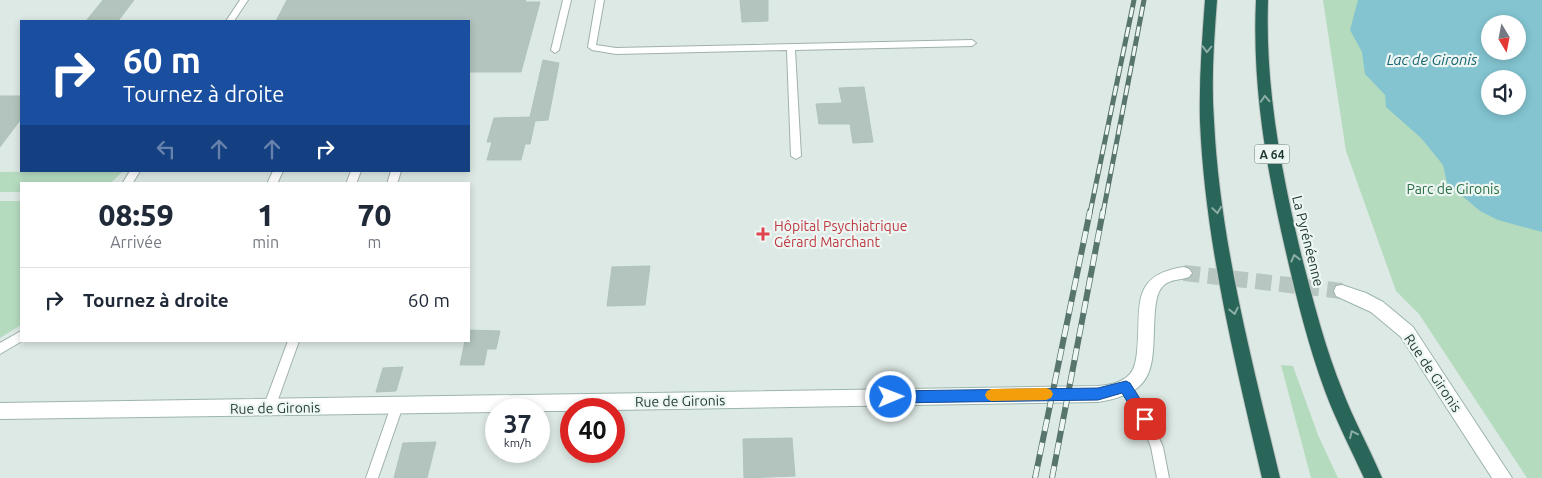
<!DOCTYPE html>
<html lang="fr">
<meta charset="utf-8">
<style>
:root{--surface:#fff;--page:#f2f2f3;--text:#1f2937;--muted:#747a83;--line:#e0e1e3}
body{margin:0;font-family:Ubuntu,sans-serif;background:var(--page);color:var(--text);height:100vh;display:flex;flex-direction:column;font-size:19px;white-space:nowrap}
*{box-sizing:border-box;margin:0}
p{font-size:16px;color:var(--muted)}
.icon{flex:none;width:28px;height:28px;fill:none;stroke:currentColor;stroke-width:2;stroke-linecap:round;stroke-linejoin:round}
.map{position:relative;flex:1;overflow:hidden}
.panel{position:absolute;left:20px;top:182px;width:450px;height:160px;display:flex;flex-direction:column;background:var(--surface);border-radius:0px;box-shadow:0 2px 8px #0003}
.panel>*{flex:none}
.guide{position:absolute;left:20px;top:20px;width:450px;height:152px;border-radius:0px;box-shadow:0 2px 8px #0003;background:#1a4fa0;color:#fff;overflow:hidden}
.needle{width:32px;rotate:170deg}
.controls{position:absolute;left:1481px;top:15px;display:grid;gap:10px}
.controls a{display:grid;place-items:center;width:45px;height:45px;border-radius:50%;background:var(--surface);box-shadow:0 2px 8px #0003;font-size:25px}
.speed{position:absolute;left:485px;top:398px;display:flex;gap:10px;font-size:25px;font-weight:700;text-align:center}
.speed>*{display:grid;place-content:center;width:65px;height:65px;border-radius:50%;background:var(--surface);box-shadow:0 2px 8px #0003;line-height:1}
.speed small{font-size:12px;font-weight:400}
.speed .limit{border:8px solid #d22;background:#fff;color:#111}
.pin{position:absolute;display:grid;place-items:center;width:42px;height:42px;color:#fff;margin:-21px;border-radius:10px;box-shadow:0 2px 8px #0006}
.me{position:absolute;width:55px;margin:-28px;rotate:89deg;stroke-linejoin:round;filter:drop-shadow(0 0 4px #0008)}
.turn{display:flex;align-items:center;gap:18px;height:105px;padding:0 20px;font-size:22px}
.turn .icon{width:65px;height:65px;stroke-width:2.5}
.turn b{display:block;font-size:35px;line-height:42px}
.lanes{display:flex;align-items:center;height:48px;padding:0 20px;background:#0003;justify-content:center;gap:25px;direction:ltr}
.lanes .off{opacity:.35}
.eta{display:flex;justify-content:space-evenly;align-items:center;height:85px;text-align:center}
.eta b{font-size:30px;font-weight:800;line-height:35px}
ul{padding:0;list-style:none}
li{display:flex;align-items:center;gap:15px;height:65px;padding:0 20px;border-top:1px solid var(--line)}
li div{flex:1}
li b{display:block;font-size:19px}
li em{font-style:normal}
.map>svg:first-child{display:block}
.green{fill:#b5dbbf;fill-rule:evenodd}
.water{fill:#83c4d0;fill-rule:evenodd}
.building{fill:#b2c4bd;stroke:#afc3bb}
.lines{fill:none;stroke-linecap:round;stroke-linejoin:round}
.secondary-tunnel{stroke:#b7c6c0;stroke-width:16;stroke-dasharray:16 8;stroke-linecap:butt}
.lane-casing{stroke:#a0b1ab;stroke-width:2}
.secondary-casing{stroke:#9cb5ac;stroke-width:2}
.highway-casing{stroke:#bcc4c2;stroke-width:2}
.lane{fill:#fff;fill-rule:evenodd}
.secondary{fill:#fff;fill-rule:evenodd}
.highway{fill:#2a6559;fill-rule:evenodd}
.rail-far1-casing{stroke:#58756d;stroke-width:5}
.rail-casing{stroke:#58756d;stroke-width:6}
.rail-far1{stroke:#edf6f2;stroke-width:3;stroke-dasharray:10;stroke-linecap:butt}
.rail{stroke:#edf6f2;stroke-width:4.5;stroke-dasharray:12;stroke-linecap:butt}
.oneway{stroke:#8caea6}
.route{fill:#1a73e8;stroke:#114b97}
.slow{fill:#f59e0b}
.health-dot{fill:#e0444e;stroke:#edf6f2;stroke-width:2}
.labels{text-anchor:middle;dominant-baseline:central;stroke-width:4.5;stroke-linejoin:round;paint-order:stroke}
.shield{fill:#edf6f2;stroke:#5d726c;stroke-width:1}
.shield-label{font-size:12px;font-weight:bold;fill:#1f3932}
.park-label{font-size:14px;fill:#297045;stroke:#edf6f2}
.health-label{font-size:14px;fill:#be3a42;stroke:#edf6f2;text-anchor:start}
.street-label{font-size:14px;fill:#1f3932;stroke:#edf6f2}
.water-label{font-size:15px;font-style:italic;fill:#196474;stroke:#edf6f2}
</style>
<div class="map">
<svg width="1542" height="478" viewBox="0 0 1542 478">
<rect width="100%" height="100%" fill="#dde9e4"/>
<path class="green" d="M 1323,0 L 1542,0 L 1542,478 L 1527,478 L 1419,314 L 1396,291 L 1346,151 ZM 1490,24 L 1518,24 L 1518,51 L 1490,51 ZM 1490,79 L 1518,79 L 1518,106 L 1490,106 Z
M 123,171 L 113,181 L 106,184 L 21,184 L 21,192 L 0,192 L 0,172 Z
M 0,201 L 21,201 L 21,325 L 0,338 Z
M 1281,365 L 1293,366 L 1318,435 L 1338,478 L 1311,478 Z"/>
<path class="water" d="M 1358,0 L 1542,0 L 1542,232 L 1498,220 L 1480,211 L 1447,183 L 1443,165 L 1421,138 L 1386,107 L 1385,95 L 1365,74 L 1362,52 L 1350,30 ZM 1490,24 L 1518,24 L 1518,51 L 1490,51 ZM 1490,79 L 1518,79 L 1518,106 L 1490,106 Z"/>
<path class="building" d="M 103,0 L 134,0 L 118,21 L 86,21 Z
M 287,0 L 526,0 L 525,2 L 540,2 L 521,72 L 469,72 L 469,21 L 276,21 Z
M 740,0 L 768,0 L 768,21 L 742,22 Z
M 543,60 L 559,63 L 548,120 L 535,121 L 530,144 L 525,144 L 521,160 L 487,160 L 492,142 L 487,142 L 494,118 L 530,117 Z
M 864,87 L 873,142 L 853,143 L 850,124 L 819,124 L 816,104 L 842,103 L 839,88 Z
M 0,96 L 21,96 L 21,119 L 0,147 Z
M 650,266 L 645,305 L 607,306 L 612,267 Z
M 469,330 L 500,331 L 496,349 L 487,349 L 484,365 L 460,365 L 465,341 L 469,341 Z
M 403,367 L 396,391 L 376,392 L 383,368 Z
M 792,438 L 795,476 L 744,478 L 743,439 Z
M 436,442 L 427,478 L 394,478 L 403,443 Z"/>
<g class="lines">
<path class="secondary-tunnel" d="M 1184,273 L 1342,291"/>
<g class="lane-casing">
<path id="lane" d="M 240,0 L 248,0 L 234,21 L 226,21 Z
M 563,0 L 571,0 L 559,50 L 555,53 L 551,50 Z
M 596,0 L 604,0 L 596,45 L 616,48 L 972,40 L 976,43 L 972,46 L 795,50 L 801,156 L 796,159 L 791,156 L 787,50 L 616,54 L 592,50 L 588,47 Z
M 130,171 L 140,171 L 132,184 L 122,184 Z
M 273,171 L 283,171 L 277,184 L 267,184 Z
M 351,171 L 361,171 L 356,184 L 346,184 Z
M 391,171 L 401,171 L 397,184 L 387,184 Z
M 21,331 L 22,341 L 0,354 L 0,343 Z
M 288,341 L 299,341 L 275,408 L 273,412 L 269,413 L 265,412 L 263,408 Z
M 1126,382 L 1130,383 L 1149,415 L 1163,447 L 1169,478 L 1157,478 L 1151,447 L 1141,422 L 1120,387 L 1122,383 Z
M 397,401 L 401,402 L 403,406 L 378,478 L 366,478 L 391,406 L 393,402 Z"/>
</g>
<g class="secondary-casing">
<path id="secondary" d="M 1184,267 L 1189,269 L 1192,273 L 1189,277 C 1181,280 1171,279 1164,285 C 1157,291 1156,302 1155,310 C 1151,362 1162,392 1098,402 L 614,410 L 571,409 L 571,411 L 539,411 L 539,409 L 496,409 L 496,412 L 0,419 L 0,403 L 1098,386 C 1110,385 1122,383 1130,374 C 1135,368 1136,360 1137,352 C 1142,309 1128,275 1184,267 Z
M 1342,285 L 1366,293 L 1383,302 L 1413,327 L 1512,478 L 1492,478 L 1401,337 L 1371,312 L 1336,296 L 1334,291 L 1336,286 Z"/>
</g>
<g class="highway-casing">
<path id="highway" d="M 1205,0 L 1217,0 C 1214,40 1211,81 1214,121 C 1220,242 1252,361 1280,478 L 1262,478 C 1235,361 1205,242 1200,121 C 1199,80 1202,40 1205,0 Z
M 1256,0 L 1268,0 C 1265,88 1281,170 1301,254 C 1313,300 1325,348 1343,392 C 1354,421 1370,449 1382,478 L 1364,478 C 1351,449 1336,421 1325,391 C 1308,345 1296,296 1285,248 C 1266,166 1252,85 1256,0 Z"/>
</g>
<use href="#lane" class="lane"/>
<use href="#secondary" class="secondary"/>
<use href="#highway" class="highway"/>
<g class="rail-far1-casing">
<path id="rail-far1" d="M 1090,213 L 1134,0
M 1103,213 L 1144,0"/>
</g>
<g class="rail-casing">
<path id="rail" d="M 1035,478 L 1090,211
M 1052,478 L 1103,211"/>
</g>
<use href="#rail-far1" class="rail-far1"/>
<use href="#rail" class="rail"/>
</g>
<defs><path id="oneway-chevron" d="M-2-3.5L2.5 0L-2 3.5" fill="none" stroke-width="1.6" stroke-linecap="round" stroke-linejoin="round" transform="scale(1.25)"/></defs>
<g class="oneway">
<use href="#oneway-chevron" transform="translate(1207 49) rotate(92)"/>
<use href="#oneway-chevron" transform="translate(1265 99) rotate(-93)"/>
<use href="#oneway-chevron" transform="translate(1217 210) rotate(82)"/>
<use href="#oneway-chevron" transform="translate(1295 258) rotate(-104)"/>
<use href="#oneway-chevron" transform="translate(1234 311) rotate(78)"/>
<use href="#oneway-chevron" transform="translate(1353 434) rotate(-115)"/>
</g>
<path class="route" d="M 1126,381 L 1130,383 L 1150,415 L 1152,419 L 1150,423 L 1145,425 L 1140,423 L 1122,393 L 1098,400 L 891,403 L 886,401 L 884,397 L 886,393 L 891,391 L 1098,388 Z"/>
<path class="slow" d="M 1046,388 L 1051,390 L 1053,394 L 1051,398 L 1046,400 L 991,401 L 987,399 L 985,395 L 987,391 L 991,389 Z"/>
<path class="health-dot" d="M760.5 226.5h5v5h5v5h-5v5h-5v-5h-5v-5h5z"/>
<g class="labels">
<rect class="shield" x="1254.5" y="144.5" width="35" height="19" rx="4"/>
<g class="shield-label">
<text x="1272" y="154">A 64</text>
</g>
<g class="park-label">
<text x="1453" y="189">Parc de Gironis</text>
</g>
<g class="health-label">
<text x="774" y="226">Hôpital Psychiatrique<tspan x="774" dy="16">Gérard Marchant</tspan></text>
</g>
<g class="street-label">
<text transform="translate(1308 241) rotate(76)">La Pyrénéenne</text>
<text transform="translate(1433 373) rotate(56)">Rue de Gironis</text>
<text transform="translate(680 401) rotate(-1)">Rue de Gironis</text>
<text transform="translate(275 408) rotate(-1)">Rue de Gironis</text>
</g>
<g class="water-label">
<text x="1432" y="59">Lac de Gironis</text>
</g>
</g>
</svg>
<div class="controls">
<a><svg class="needle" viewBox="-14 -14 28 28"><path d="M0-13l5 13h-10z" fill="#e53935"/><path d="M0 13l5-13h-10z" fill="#747a83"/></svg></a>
<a><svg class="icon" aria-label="sound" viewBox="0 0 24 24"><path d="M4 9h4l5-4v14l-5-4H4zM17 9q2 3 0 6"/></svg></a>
</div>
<div class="speed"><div>37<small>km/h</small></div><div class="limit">40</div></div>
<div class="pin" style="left:1145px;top:419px;background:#d93025"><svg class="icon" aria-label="arrive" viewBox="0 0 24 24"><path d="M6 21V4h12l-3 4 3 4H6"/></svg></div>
<svg class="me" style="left:891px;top:397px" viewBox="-20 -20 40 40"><circle r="17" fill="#1a73e8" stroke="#fff" stroke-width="3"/><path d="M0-11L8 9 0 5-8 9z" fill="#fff"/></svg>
<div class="guide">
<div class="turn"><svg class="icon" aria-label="right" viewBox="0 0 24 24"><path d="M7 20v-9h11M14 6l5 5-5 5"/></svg><div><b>60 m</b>Tournez à droite</div></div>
<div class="lanes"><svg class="icon off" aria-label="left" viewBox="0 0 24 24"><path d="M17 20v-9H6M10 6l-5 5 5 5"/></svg><svg class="icon off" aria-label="ahead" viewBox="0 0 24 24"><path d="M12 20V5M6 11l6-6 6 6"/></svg><svg class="icon off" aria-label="ahead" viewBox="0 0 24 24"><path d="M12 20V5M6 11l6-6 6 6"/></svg><svg class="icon" aria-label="right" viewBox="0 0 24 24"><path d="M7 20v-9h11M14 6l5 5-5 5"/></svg></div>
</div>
<section class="panel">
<div class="eta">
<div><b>08:59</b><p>Arrivée</p></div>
<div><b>1</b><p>min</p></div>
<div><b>70</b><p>m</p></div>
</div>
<ul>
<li><svg class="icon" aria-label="right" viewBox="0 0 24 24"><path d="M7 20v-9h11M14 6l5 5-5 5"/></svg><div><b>Tournez à droite</b></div><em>60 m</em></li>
</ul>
</section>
</div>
